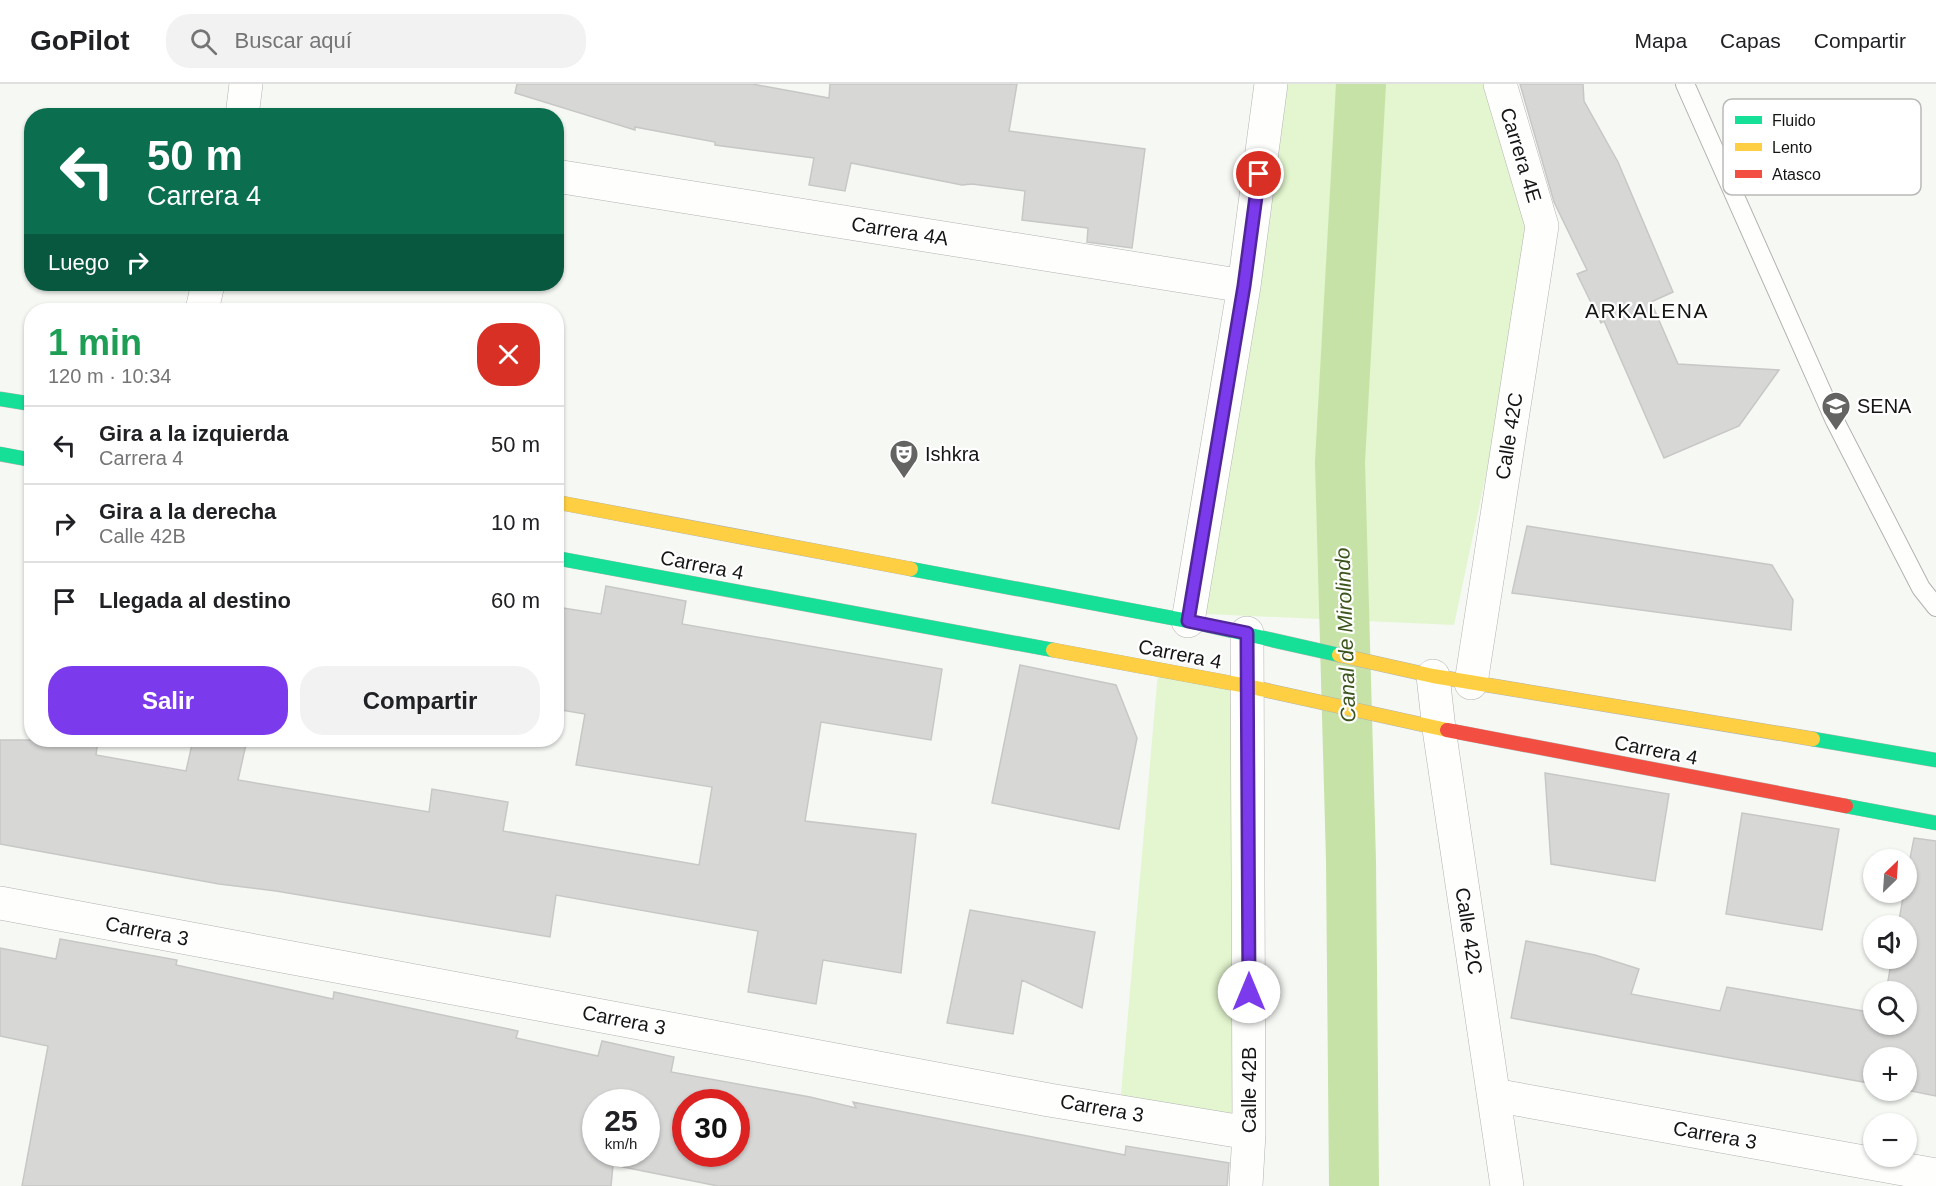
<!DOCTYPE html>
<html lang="es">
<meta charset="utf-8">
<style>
:root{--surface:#fff;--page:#f2f2f2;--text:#202124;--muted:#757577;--line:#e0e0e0;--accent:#7c3aed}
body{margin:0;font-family:Helvetica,sans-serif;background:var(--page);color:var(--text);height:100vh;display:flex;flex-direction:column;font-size:22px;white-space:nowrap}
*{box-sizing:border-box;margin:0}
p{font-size:20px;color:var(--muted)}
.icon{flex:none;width:33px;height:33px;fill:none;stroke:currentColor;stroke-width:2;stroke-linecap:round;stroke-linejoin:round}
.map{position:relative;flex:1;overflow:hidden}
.sheet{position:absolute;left:24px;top:219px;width:540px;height:444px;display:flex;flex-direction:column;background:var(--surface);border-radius:24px;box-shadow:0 2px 4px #0004}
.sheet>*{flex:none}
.banner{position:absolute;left:24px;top:24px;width:540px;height:183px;border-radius:24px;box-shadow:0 2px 4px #0004;background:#0b6e4f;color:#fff;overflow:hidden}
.needle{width:39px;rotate:25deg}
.controls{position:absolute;left:1863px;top:765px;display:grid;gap:12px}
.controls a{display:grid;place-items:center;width:54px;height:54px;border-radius:50%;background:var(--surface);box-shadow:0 2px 4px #0004;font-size:30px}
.speed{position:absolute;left:582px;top:1005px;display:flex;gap:12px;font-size:30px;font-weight:700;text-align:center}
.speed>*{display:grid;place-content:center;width:78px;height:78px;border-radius:50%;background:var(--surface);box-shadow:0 2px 4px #0004;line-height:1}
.speed small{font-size:15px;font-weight:400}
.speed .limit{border:9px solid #d22;background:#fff;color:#111}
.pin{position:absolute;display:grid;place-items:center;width:51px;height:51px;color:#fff;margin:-26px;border:3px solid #fff;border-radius:50%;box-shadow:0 2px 6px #0007}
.me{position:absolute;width:66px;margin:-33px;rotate:0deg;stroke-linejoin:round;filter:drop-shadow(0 0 4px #0008)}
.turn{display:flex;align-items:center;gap:21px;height:126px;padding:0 24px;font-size:27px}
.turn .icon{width:78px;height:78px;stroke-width:2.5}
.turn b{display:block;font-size:42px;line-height:51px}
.then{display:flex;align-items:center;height:57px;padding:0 24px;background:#0003;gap:12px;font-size:22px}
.round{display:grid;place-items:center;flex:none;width:63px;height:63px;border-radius:24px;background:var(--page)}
.headline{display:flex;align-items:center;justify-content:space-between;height:102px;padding:0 24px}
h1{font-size:36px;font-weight:700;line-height:45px;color:#1e9e55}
.action{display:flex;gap:12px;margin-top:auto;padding:12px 24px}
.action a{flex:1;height:69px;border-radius:24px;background:var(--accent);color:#fff;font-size:24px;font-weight:700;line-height:69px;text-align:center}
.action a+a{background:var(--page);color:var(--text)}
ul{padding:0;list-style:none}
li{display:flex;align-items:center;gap:18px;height:78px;padding:0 24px;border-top:2px solid var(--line)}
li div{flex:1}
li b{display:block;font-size:22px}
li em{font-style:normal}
header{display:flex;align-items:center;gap:36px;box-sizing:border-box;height:84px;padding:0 30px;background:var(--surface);border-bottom:2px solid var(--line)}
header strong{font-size:28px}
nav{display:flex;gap:33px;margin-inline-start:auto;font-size:21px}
.search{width:420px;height:54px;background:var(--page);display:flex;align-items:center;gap:15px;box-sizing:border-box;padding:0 21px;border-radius:24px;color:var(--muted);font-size:22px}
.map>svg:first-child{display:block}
.green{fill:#e3f6cf}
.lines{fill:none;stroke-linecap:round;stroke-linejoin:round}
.canal{stroke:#c6e2a7;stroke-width:50}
.building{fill:#d7d8d6;stroke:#c7c8c6;stroke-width:1.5;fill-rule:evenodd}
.lane-casing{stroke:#b2b3b1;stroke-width:20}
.street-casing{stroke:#b2b3b1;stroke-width:34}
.fast-casing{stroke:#b2b3b1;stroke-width:15}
.slow-casing{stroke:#b2b3b1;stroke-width:15}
.jam-casing{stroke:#b2b3b1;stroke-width:15}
.lane{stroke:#fefefd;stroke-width:18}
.street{stroke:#fefefd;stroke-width:33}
.fast{stroke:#16e098;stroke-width:14}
.slow{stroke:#ffcf43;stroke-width:14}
.jam{stroke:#f24e42;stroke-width:14}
.route-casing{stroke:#51269a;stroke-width:15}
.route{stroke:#7c3aed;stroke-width:10}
.labels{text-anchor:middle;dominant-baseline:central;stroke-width:4.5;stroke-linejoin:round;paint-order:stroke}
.street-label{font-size:20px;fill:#151614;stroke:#fff}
.poi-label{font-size:20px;fill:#151614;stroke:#fff;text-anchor:start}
.neighbourhood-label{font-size:21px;letter-spacing:1.5px;fill:#151614;stroke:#fff}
.water-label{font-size:21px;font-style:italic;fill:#3c551c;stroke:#fff}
.key{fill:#fff;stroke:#b9b9b8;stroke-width:1.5}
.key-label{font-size:16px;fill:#151614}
</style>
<header>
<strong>GoPilot</strong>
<div class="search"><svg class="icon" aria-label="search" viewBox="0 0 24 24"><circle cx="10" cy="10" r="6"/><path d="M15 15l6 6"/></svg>Buscar aquí</div>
<nav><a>Mapa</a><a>Capas</a><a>Compartir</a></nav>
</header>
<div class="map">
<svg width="1936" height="1102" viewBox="0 0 1936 1102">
<rect width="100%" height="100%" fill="#f6f8f4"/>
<path class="green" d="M 1270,0 L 1495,0 L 1539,141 L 1454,541 L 1184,529 Z
M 1158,588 L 1245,603 L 1247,1043 L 1120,1021 Z"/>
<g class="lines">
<path class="canal" d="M 1354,1102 L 1351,777 L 1340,378 L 1361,0"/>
</g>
<path class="building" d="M 517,0 L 752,0 L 829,14 L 830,0 L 1017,0 L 1009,47 L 1145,65 L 1132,164 L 1087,158 L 1088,144 L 1022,136 L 1025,107 L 972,100 L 962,101 L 851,79 L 845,107 L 809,101 L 814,74 L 715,61 L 715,58 L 635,43 L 635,46 L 515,9 Z
M 1520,0 L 1583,0 L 1584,17 L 1618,78 L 1673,208 L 1651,218 L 1678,280 L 1779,286 L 1739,342 L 1664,374 L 1604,237 L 1601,239 L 1577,190 L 1587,186 L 1554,118 Z
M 1527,442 L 1772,481 L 1793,516 L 1791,546 L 1512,509 Z
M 606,502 L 686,517 L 682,540 L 942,585 L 931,656 L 821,638 L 805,737 L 916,750 L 901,889 L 823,876 L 816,920 L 748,908 L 758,847 L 556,811 L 550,853 L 276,807 L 219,800 L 0,760 L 0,656 L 98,656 L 96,671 L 186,687 L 193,656 L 247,656 L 238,696 L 429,728 L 432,705 L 508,718 L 503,747 L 699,781 L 712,703 L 576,681 L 585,630 L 556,625 L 556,523 L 601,530 Z
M 1020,581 L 1116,601 L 1137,654 L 1119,745 L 992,719 Z
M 1545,689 L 1669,710 L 1655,797 L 1551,780 Z
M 1742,729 L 1839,745 L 1822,846 L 1726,830 Z
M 1914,754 L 1936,757 L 1936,1012 L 1906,1006 L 1906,974 L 1874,974 L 1874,1000 L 1511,934 L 1526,857 L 1595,871 L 1639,885 L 1631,910 L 1720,927 L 1727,903 L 1874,929 L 1874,940 L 1906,940 L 1906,908 L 1886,908 L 1892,874 L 1906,874 L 1906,842 L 1898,842 L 1904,808 L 1906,808 L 1906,795 Z
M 970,826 L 1095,848 L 1082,924 L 1022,896 L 1013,950 L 947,939 Z
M 60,855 L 177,876 L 176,881 L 333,915 L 334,908 L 518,947 L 516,954 L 598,972 L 602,957 L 674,973 L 671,988 L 810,1013 L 856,1024 L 853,1018 L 1125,1071 L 1126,1062 L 1229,1079 L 1227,1102 L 718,1102 L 613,1081 L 611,1102 L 22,1102 L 48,962 L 0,952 L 0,864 L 56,875 ZM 596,1018 L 646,1018 L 646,1070 L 596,1070 ZM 686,1018 L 736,1018 L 736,1070 L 686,1070 Z"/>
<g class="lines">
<g class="lane-casing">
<path id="lane" d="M 1685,0 L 1835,337 L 1921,504 L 1936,523"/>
</g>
<g class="street-casing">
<path id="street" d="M 242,32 L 246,0
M 556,92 L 1244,202
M 202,226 L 208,200
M 1188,537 L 1244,202 L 1271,0
M 1433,592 L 1439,645 L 1507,1102
M 1471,599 L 1542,142 L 1500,0
M 0,819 L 1049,1016 L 1249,1049
M 1494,1011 L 1936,1091
M 1246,1102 L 1249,1049 L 1247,549"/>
</g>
<g class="fast-casing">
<path id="fast" d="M 0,315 L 32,320
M 0,370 L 32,376
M 556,474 L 1053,566
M 911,485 L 1188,537 L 1339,571
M 1813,655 L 1936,676
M 1846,722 L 1936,739"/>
</g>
<g class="slow-casing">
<path id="slow" d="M 556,418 L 911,485
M 1053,566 L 1247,602 L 1447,646
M 1339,571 L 1433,592 L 1813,655"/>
</g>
<g class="jam-casing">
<path id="jam" d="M 1447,646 L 1846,722"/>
</g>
<use href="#lane" class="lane"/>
<use href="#street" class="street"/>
<use href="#fast" class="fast"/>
<use href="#slow" class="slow"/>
<use href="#jam" class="jam"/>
</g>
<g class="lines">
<g class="route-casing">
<path id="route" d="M 1249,908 L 1247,549 L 1188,537 L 1244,202 L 1259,90"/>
</g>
<use href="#route" class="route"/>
</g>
<defs>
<g id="university-pin" transform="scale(1.5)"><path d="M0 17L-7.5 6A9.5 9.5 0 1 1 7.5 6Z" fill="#646562" stroke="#fff"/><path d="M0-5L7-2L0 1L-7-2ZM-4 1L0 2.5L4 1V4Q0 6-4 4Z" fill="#fff"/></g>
<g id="theatre-pin" transform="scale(1.5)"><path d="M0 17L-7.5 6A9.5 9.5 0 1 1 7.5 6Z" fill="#646562" stroke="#fff"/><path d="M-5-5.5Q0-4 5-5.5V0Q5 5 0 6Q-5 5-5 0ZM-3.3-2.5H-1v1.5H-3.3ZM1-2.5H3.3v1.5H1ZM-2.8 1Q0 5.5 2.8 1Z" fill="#fff"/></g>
</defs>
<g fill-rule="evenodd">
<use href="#university-pin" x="1836" y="322"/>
<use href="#theatre-pin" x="904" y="370"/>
</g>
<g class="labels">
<g class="street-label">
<text transform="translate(1521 71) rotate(73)">Carrera 4E</text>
<text transform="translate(900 147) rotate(9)">Carrera 4A</text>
<text transform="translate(1509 352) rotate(-81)">Calle 42C</text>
<text transform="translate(702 481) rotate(11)">Carrera 4</text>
<text transform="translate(1180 570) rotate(11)">Carrera 4</text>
<text transform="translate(1656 666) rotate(11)">Carrera 4</text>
<text transform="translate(147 847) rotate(11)">Carrera 3</text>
<text transform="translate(1469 847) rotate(81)">Calle 42C</text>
<text transform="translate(624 936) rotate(11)">Carrera 3</text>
<text transform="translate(1249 1006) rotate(-90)">Calle 42B</text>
<text transform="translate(1102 1024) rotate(10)">Carrera 3</text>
<text transform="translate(1715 1051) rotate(10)">Carrera 3</text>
</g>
<g class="poi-label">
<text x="1857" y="322">SENA</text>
<text x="925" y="370">Ishkra</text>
</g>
<g class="neighbourhood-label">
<text x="1647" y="226">ARKALENA</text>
</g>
<g class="water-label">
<text transform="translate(1345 551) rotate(-92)">Canal de Mirolindo</text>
</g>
</g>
<rect x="1723" y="15" width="198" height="96" rx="9" class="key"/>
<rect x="1735" y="32" width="27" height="8" fill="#16e098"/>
<rect x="1735" y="59" width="27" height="8" fill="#ffcf43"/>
<rect x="1735" y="86" width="27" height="8" fill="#f24e42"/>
<g class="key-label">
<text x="1772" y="42">Fluido</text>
<text x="1772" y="69">Lento</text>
<text x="1772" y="96">Atasco</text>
</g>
</svg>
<div class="controls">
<a><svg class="needle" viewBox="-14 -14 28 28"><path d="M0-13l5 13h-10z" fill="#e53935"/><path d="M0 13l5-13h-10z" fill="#757577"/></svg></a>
<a><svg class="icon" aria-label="sound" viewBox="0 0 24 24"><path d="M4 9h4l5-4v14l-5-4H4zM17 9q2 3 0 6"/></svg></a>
<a><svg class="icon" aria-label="search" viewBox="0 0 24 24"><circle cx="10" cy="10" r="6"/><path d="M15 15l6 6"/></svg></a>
<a>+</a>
<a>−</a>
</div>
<div class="speed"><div>25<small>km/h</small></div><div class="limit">30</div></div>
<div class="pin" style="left:1259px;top:90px;background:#d93025"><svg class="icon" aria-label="arrive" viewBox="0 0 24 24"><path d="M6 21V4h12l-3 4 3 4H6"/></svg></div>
<svg class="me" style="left:1249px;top:908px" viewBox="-20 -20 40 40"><circle r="19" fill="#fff"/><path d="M0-13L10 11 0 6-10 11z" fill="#7c3aed"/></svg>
<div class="banner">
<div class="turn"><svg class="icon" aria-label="left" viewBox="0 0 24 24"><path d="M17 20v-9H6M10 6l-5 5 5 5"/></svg><div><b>50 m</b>Carrera 4</div></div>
<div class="then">Luego<svg class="icon" aria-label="right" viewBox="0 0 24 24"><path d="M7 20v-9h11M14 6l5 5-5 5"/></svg></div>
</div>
<section class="sheet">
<div class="headline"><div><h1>1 min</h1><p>120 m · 10:34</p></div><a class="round" style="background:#d93025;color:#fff"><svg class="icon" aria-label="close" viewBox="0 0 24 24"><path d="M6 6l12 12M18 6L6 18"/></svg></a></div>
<ul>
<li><svg class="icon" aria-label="left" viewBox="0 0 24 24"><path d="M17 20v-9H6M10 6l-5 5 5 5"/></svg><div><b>Gira a la izquierda</b><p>Carrera 4</p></div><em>50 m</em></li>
<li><svg class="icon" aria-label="right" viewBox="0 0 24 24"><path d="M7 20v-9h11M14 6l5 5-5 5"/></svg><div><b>Gira a la derecha</b><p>Calle 42B</p></div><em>10 m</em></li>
<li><svg class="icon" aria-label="arrive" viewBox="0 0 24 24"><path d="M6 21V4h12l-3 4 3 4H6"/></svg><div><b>Llegada al destino</b></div><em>60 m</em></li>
</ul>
<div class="action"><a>Salir</a><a>Compartir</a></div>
</section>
</div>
